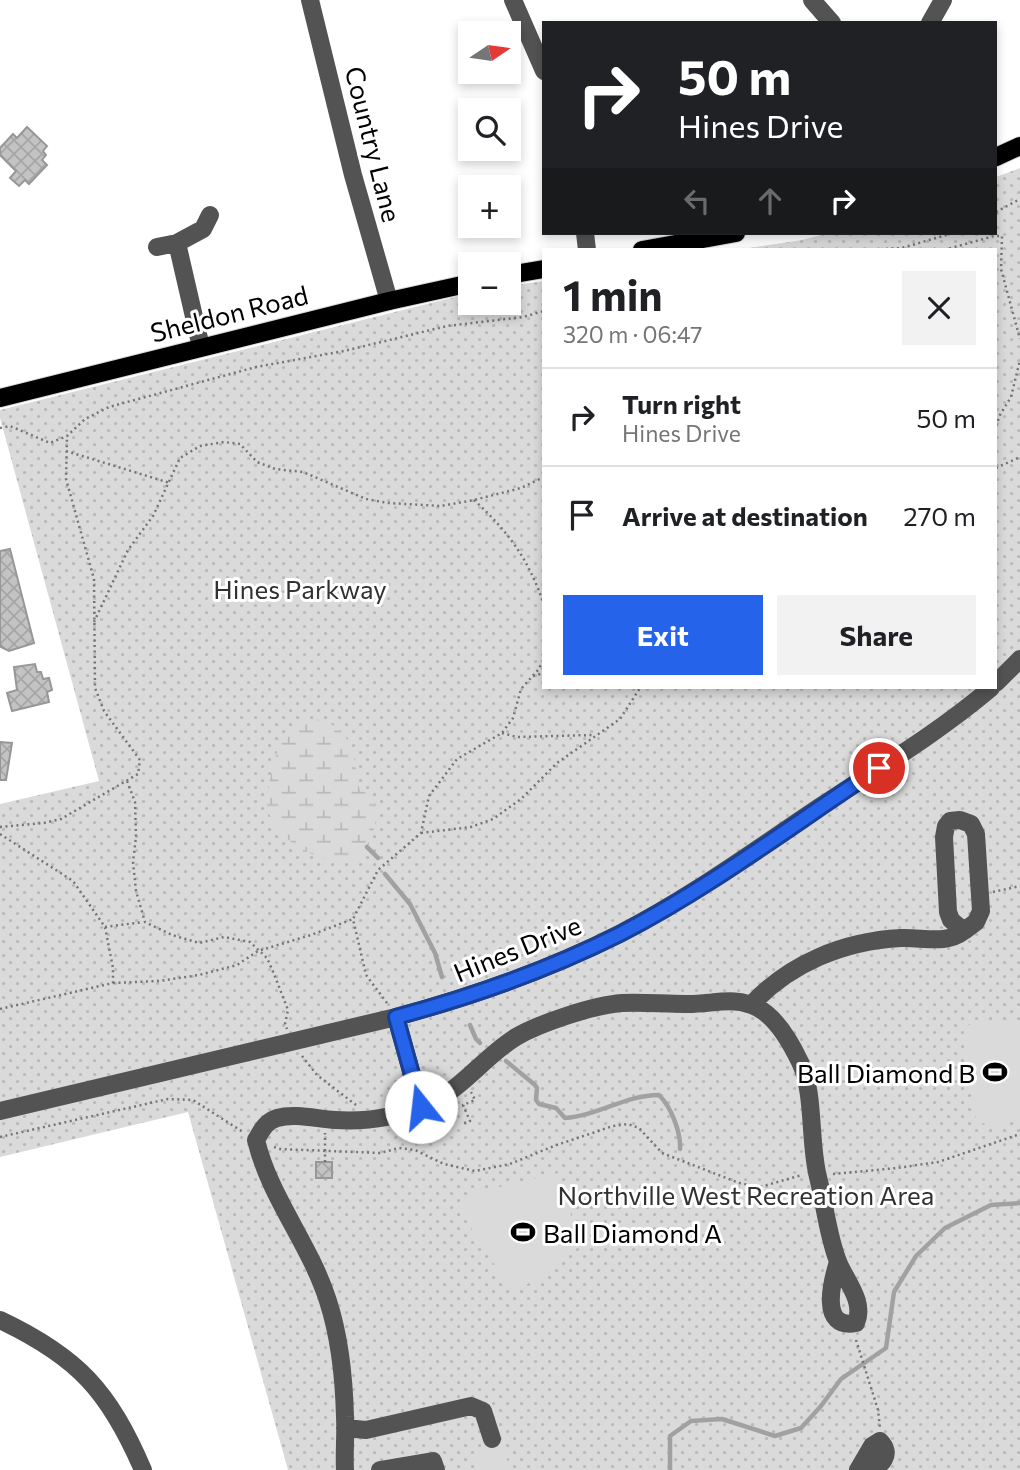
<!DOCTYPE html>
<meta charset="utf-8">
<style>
:root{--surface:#fff;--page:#f2f2f2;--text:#202124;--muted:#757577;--line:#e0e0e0;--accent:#2563eb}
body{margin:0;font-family:Commissioner,sans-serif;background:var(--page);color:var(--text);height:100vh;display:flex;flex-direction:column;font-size:26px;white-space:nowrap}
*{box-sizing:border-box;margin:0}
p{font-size:23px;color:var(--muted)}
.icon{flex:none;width:38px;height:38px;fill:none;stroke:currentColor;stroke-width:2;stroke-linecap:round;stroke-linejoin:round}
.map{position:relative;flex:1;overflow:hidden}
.details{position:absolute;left:542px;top:248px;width:455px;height:441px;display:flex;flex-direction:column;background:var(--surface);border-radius:0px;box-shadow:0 4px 10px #0003}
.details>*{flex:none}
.top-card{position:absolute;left:542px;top:21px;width:455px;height:214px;border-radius:0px;box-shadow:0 4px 10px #0003;background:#202124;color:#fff;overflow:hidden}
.needle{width:46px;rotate:77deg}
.controls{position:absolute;left:458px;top:21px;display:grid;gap:14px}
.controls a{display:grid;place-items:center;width:63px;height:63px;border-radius:0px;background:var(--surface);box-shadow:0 4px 10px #0003;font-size:35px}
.pin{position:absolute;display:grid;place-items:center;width:60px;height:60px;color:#fff;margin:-30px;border:4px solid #fff;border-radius:50%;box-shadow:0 2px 7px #0007}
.me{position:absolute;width:77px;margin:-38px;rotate:344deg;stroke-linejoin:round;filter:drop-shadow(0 0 5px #0008)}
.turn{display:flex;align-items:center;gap:24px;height:147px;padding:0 21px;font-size:32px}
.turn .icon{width:91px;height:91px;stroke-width:2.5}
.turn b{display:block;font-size:49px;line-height:60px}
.lanes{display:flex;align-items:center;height:66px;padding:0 21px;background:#0003;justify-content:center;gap:35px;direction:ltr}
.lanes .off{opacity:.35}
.round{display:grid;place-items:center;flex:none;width:74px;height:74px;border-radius:0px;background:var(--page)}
.summary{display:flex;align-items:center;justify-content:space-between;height:119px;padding:0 21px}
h1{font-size:42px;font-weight:700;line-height:52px}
.primary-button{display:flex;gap:14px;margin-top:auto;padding:14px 21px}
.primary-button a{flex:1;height:80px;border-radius:0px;background:var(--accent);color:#fff;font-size:28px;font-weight:700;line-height:80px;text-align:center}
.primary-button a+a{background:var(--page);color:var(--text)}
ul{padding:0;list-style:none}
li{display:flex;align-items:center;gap:21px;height:98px;padding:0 21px;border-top:2px solid var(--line)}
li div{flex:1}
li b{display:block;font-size:26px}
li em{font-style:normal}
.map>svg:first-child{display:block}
.grass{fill:url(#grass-dots)}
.wetland{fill:url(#wetland-marsh)}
.pitch{fill:#dadada}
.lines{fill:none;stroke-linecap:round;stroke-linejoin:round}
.stream{stroke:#a1a1a1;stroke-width:4.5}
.building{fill:url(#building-cross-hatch);stroke:#979797;stroke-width:2}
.major-casing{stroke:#dbdbdb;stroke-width:20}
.path{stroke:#757575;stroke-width:2.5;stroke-dasharray:2 3.5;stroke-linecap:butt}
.minor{stroke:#535353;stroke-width:18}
.major{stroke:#000;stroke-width:18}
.route-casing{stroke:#184099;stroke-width:18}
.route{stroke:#2563eb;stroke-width:12}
.labels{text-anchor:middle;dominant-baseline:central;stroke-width:6;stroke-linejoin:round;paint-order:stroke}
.street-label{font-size:26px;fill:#000;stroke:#fff}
.park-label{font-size:26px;fill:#313131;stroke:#fff}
.poi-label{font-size:26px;fill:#000;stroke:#fff;text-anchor:end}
</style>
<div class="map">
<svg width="1020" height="1470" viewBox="0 0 1020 1470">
<defs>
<pattern id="grass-dots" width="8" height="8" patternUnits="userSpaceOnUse" patternTransform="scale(1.75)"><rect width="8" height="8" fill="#dadada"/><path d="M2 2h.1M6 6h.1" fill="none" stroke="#b9b9b9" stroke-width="1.8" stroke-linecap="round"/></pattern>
<pattern id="wetland-marsh" width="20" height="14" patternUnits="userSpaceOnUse" patternTransform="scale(1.75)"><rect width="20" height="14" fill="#dadada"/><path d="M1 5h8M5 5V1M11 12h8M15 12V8" fill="none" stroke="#b9b9b9"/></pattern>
<pattern id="building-cross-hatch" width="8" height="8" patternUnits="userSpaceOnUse" patternTransform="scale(1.75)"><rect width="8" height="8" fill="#c3c3c3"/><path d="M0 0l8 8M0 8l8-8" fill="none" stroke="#a6a6a6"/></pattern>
</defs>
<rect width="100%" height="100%" fill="#fff"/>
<path class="grass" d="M 1020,168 L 1020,1470 L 288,1470 L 188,1112 L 0,1157 L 0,804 L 99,781 L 0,418 L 0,410 L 471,293 L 471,303 L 509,303 L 509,286 L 544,281 L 544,688 L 996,688 L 996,250 L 736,250 L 802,240 L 829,233 L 996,233 L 996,177 Z"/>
<path class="wetland" d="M 315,719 C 340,724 350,737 355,762 C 357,772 356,780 360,790 L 373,796 C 383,817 370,847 354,862 C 322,864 278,844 268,810 C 264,798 277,742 286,733 C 293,725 306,722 315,719 Z"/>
<path class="pitch" d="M 988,1021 L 1020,1025 L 1020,1118 L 991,1127 L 976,1120 L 963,1026 Z
M 559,1173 C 583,1236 576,1266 511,1291 L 460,1210 L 465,1195 Z
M 503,1446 L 509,1466 L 494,1470 L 476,1470 L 472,1454 Z"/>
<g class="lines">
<path class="stream" d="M 367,847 L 378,858
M 385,874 L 410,904 L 435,953 L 442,977
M 470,1025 L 476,1039 L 480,1043
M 506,1061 L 535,1085 L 537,1088 L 536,1100 L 539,1104 L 556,1108 L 565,1118 C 597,1116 626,1095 659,1095 C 671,1107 681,1132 680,1149
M 670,1470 L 670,1436 L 691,1421 L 722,1419 L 775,1436 L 801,1428 L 821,1406 L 841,1379 L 886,1348 L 894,1292 L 916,1256 L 945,1228 L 991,1205 L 1020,1203"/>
</g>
<path class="building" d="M 27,127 L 47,146 L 43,151 L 46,155 L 42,160 L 47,165 L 29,184 L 25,180 L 19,186 L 10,178 L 16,171 L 0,155 L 0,148 L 13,134 L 17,138 Z
M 10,549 L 34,643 L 9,651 L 1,647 L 0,644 L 0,551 Z
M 35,664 L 37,672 L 41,672 L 43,679 L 49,678 L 52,690 L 47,692 L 49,702 L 12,711 L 7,693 L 17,690 L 14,667 Z
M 0,742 L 12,743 L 6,780 L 0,780 Z
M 316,1162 L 332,1162 L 332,1178 L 316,1178 Z"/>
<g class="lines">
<g class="major-casing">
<path id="major" d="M 996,157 L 1020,146
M 642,250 L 736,233
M 509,275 L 544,269
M 0,398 L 389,301 L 471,283"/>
</g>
<path class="path" d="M 996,212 L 1020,199
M 864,250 L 902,248 L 953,233
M 944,250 L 994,236 L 1002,236 L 1001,269 L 1020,339
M 996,426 L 1000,415 L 1011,397 L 1020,360
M 0,428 L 10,426 L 50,443 L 67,436 L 85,419 L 109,407 L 256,367 L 344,351 L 447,326 L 523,317 L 544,311
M 66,451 L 170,483
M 996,468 L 1020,457
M 474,500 C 509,532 529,560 544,605
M 94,622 L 128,550 L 153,516 L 180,458 L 200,446 L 224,442 L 240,444 L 257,462 L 275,469 L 303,472 L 366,499 L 388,503 L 441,506 L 474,500 L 521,488 L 544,477
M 533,676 L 544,673
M 502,733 L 517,737 L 592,735
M 127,781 L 135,802 L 136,837 L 133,862 L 136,891 L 145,922 L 172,935 L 199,943 L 224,937 L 250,942 L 267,958 L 274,974 L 288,1010 L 285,1024 L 287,1029
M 0,827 L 44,823 L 61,819 L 138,774 L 140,760 L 104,711 L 95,688 L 94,579 L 66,479 L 67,436
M 421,833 L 471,827 L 493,819 L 521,799 L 557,763 L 620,719 L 640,688
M 0,834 L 73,881 L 105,927 L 113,968 L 113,983 L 0,1009
M 993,892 L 1020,886
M 105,927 L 143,922
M 113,983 L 159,981 L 199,975 L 237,965 L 258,951 L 311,935 L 353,919
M 387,1003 L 366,975 L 353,919 L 378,870 L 421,833 L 429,796 L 457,759 L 502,733 L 513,718 L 521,689 L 538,670 L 544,659
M 302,1056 L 317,1075 L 356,1105
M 464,1123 L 470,1121 L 463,1105 L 475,1100 L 471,1092
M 0,1137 L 168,1099 L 193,1100 L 243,1132
M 274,1147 L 280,1149 L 380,1153 L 399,1148 L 415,1150 L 444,1164 L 475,1171 L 510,1164 L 554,1146 L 613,1126 L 628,1124 L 639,1128 L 662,1153 L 739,1183 L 760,1187 L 802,1175
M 325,1162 L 325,1133
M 833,1174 L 897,1168 L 938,1162 L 1020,1134
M 856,1340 L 878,1410 L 880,1428"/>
<path class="minor" d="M 310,0 L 353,175 L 389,301
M 513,0 L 544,71
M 812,0 L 832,23
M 930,23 L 943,0
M 585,233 L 587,250
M 177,243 L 203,229 L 210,215
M 157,247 L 177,243 L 201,347
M 996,683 L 1020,659
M 960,820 L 971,824 L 976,834 L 981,911 L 976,922 L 964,931 L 951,920 L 948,912 L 944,837 L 946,826 L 950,821 Z
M 751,1005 C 790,963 844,941 901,938 C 923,937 946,945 964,931
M 396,1017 L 421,1107
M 0,1111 L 396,1017 C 474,996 548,970 619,934 C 690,898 755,850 821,806 C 879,768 938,733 991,688
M 0,1320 C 78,1357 109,1391 143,1470
M 345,1428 L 366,1430 L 471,1406 L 483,1411 L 492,1439
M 345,1470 C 344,1452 346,1434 345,1417 C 344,1377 340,1338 328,1301 C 310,1244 270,1198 256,1140 C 262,1130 265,1122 277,1118 C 295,1113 317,1119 335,1120 C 366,1122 394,1118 423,1106 C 461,1092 483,1057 516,1037 C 540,1023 594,1005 622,1003 C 643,1002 664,1004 685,1004 C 711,1005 735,995 758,1008 C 777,1018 791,1043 800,1062 C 815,1093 809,1142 818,1177 C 825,1205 828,1238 839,1264 C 847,1282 865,1303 856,1323 C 819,1330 832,1281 838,1262
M 380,1470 L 433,1461 L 436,1470
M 858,1470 L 872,1446 L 880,1441 C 893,1454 882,1467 867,1470"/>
<use href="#major" class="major"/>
</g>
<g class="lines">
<g class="route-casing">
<path id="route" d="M 421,1107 L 396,1017 C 474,996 548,970 620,934 C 711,887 794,824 879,768"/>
</g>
<use href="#route" class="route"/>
</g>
<defs>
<g id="stadium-bare" transform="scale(1.89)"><path d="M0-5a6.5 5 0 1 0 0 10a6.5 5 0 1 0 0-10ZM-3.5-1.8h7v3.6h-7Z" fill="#000" stroke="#fff" stroke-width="2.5" paint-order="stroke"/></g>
</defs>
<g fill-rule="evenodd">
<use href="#stadium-bare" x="995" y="1072"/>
<use href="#stadium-bare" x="523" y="1232"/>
</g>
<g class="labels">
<g class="street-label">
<text transform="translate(374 144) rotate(76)">Country Lane</text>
<text transform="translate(229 313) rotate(-14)">Sheldon Road</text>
<text transform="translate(517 948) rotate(-22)">Hines Drive</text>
</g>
<g class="park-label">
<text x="300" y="588">Hines Parkway</text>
<text x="746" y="1194">Northville West Recreation Area</text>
</g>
<g class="poi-label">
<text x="975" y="1072">Ball Diamond B</text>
<text x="543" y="1232" text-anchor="start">Ball Diamond A</text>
</g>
</g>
</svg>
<div class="controls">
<a><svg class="needle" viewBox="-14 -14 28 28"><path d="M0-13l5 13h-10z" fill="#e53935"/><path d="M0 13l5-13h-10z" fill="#757577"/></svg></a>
<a><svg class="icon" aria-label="search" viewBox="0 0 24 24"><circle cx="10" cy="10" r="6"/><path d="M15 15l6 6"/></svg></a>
<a>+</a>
<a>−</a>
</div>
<div class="pin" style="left:879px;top:768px;background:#d93025"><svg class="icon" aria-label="arrive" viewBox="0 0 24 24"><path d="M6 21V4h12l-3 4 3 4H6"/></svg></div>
<svg class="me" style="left:421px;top:1107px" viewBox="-20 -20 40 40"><circle r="19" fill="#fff"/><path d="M0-13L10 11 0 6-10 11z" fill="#2563eb"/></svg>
<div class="top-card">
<div class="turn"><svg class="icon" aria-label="right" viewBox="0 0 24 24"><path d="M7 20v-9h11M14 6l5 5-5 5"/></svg><div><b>50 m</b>Hines Drive</div></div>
<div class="lanes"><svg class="icon off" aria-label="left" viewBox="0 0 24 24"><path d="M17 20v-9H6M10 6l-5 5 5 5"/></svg><svg class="icon off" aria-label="ahead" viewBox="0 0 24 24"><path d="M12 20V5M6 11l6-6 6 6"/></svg><svg class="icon" aria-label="right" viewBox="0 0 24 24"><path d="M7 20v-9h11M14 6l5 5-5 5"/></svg></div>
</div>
<section class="details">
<div class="summary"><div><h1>1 min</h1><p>320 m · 06:47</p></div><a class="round"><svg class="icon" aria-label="close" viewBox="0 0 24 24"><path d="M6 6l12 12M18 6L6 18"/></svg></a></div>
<ul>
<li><svg class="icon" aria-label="right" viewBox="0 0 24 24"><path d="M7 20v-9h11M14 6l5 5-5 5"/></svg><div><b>Turn right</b><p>Hines Drive</p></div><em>50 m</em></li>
<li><svg class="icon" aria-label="arrive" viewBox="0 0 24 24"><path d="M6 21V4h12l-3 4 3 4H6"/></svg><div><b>Arrive at destination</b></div><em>270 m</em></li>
</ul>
<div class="primary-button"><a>Exit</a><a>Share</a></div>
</section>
</div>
